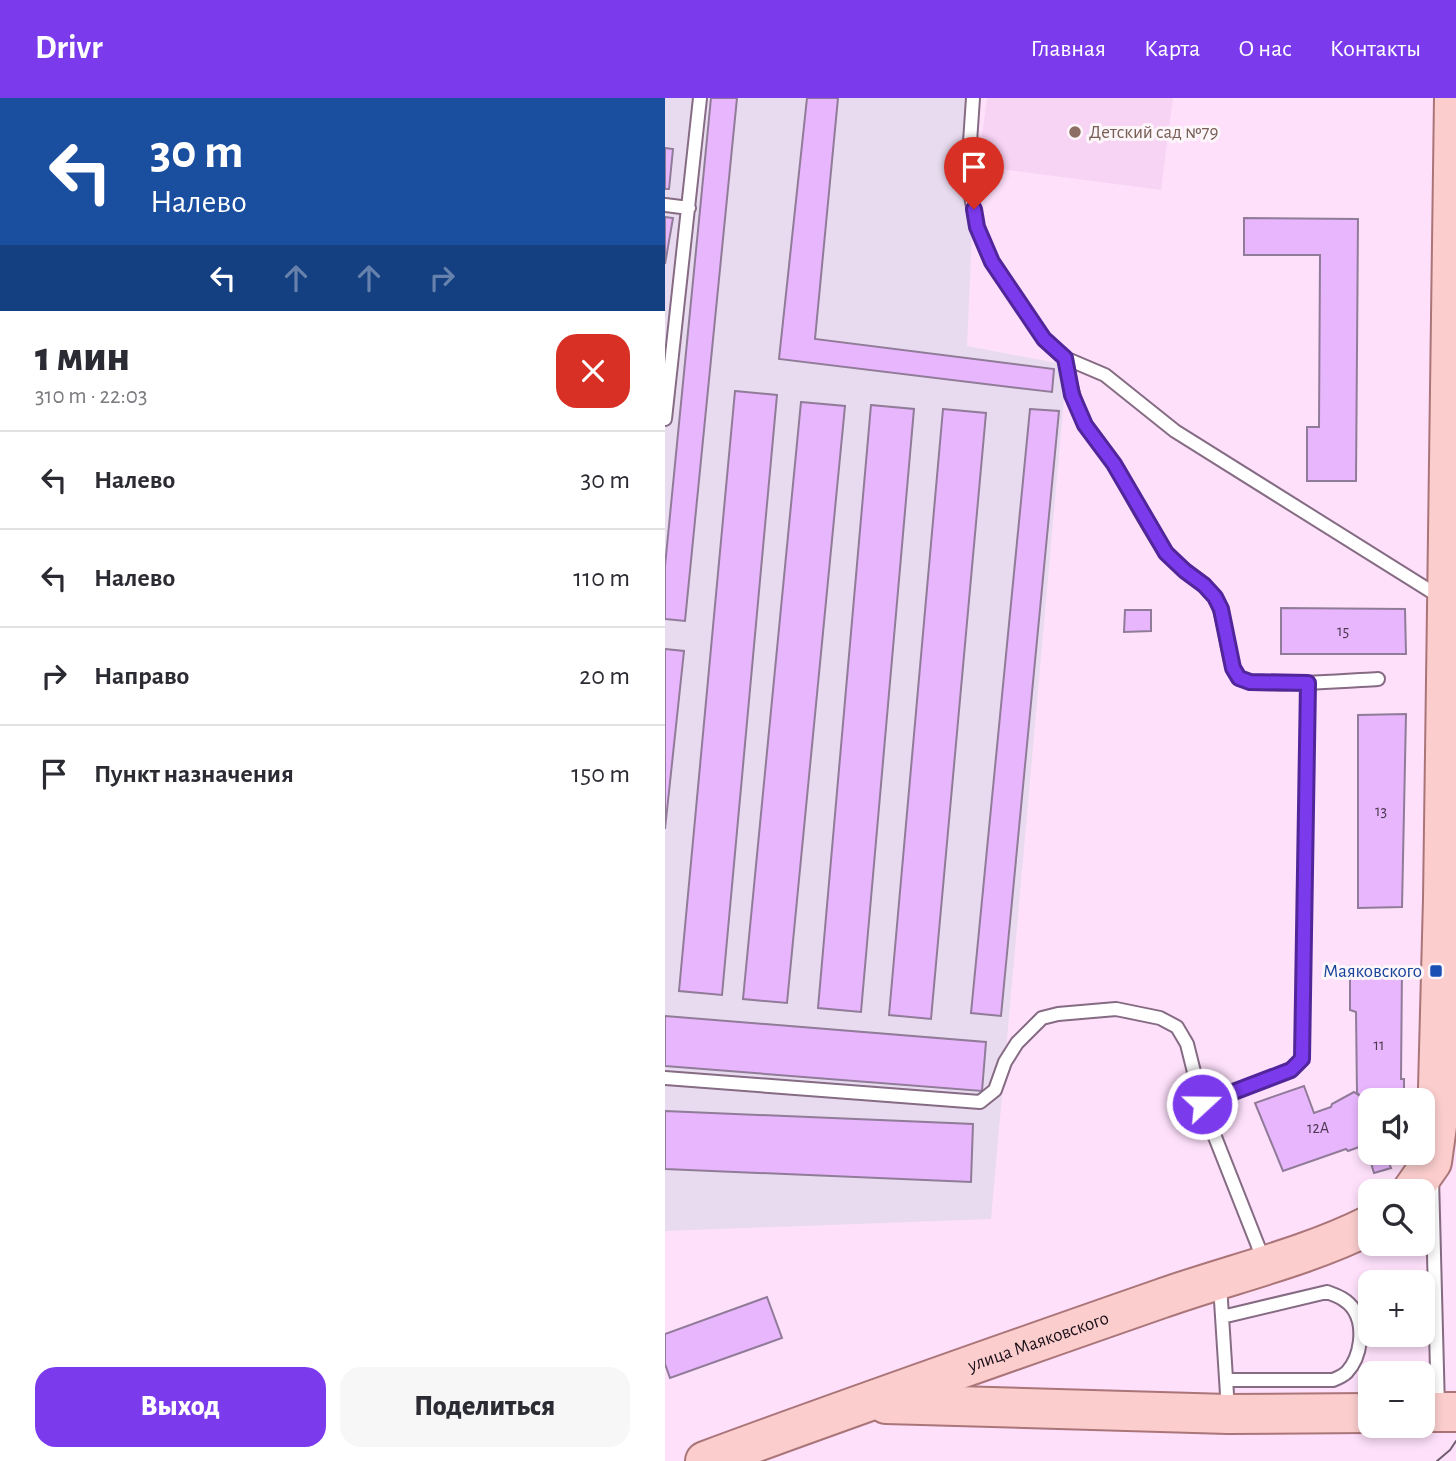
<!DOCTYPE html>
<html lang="ru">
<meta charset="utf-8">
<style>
:root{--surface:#fff;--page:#f7f7f7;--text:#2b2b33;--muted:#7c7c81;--line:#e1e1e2;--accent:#7c3aed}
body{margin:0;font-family:"Alegreya Sans",sans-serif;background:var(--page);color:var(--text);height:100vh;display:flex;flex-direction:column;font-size:26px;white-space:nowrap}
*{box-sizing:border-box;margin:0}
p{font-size:23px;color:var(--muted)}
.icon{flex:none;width:38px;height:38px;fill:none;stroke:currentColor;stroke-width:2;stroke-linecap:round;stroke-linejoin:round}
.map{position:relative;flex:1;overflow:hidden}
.panel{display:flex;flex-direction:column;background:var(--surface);width:665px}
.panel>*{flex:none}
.banner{background:#1a4fa0;color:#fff;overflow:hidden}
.fabs{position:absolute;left:693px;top:990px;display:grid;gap:14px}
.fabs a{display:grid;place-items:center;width:77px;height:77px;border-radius:14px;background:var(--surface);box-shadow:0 4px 10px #0003;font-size:35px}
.pin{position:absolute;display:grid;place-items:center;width:60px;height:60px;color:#fff;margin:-72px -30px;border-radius:50% 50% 50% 0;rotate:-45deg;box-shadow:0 0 7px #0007}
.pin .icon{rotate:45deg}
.me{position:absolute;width:77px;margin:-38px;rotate:69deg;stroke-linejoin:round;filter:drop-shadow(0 0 5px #0008)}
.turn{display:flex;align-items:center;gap:24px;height:147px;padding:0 35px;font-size:32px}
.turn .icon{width:91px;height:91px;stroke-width:2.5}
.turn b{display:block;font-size:49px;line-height:60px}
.lanes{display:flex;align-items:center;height:66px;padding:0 35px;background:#0003;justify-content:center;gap:35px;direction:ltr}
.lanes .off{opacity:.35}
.round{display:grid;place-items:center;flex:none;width:74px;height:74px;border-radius:21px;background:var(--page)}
.summary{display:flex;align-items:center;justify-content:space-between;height:119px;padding:0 35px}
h1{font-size:42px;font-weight:800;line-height:52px}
.action{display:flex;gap:14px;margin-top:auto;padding:14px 35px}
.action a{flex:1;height:80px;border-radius:21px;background:var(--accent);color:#fff;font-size:28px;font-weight:800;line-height:80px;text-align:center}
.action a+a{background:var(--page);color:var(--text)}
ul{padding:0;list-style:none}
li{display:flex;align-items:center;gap:21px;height:98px;padding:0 35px;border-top:2px solid var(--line)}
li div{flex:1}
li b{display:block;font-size:26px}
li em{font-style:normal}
header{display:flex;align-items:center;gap:42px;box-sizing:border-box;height:98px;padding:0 35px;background:var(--accent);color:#fff}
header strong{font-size:33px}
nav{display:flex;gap:38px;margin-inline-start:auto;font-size:24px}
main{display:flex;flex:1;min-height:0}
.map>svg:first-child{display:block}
.industrial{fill:#e8dbef}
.built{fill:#f7d3f4}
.building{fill:#e8b6fd;stroke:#907b98;stroke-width:2}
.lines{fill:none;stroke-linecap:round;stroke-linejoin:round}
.lane-casing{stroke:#856b83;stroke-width:16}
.primary-casing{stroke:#aa7578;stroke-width:42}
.lane{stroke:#fff;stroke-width:12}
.primary{stroke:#fbcdcd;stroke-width:38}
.tram{stroke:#6f5d6d;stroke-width:2}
.route-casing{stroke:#51269a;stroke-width:18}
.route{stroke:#7c3aed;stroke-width:12}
.education-dot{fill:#8d6e63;stroke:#fcf6fb;stroke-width:2.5}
.transit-dot{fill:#1a4fb4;stroke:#fcf6fb;stroke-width:2.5}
.labels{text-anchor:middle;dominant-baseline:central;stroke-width:6;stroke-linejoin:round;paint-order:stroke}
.number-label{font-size:16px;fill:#4d3951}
.education-label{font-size:19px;fill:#785e54;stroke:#fcf6fb;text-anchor:start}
.transit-label{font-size:19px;fill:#164399;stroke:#fcf6fb;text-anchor:end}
.street-label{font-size:19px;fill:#190f18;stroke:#fcf6fb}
</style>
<header>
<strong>Drivr</strong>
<nav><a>Главная</a><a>Карта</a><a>О нас</a><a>Контакты</a></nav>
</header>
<main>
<section class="panel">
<div class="banner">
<div class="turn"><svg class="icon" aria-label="left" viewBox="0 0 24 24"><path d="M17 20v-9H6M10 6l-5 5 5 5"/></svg><div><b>30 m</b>Налево</div></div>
<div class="lanes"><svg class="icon" aria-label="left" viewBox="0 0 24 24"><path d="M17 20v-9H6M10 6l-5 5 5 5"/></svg><svg class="icon off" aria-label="ahead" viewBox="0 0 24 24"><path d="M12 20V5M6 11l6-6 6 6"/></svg><svg class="icon off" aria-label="ahead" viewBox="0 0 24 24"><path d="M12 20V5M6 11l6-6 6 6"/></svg><svg class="icon off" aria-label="right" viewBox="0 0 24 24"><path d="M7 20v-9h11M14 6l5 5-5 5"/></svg></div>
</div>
<div class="summary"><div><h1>1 мин</h1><p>310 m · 22:03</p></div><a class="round" style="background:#d93025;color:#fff"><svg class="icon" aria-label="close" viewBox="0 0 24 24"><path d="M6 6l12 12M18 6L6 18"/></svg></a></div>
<ul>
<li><svg class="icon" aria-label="left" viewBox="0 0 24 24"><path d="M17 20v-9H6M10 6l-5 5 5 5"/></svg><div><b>Налево</b></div><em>30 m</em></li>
<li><svg class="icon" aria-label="left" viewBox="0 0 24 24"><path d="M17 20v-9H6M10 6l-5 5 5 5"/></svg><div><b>Налево</b></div><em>110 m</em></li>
<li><svg class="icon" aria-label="right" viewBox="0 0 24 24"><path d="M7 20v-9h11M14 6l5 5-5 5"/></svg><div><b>Направо</b></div><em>20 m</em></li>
<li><svg class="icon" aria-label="arrive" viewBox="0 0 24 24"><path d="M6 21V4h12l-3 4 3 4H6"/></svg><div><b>Пункт назначения</b></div><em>150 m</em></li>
</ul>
<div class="action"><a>Выход</a><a>Поделиться</a></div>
</section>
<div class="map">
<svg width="791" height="1363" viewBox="0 0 791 1363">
<rect width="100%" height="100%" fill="#fee0fb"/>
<path class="industrial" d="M 0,0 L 313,0 L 302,248 L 402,267 L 326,1121 L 0,1133 Z"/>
<path class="built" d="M 322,0 L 508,0 L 496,92 L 313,68 Z"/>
<path class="building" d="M 46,0 L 72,0 L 20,523 L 0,521 L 0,468 Z
M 142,0 L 173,0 L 150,241 L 389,271 L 387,294 L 114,261 Z
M 0,50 L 8,51 L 4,91 L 0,91 Z
M 0,119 L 8,120 L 0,166 Z
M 579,120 L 693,121 L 691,383 L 642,383 L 642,329 L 654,329 L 655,157 L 579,157 Z
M 70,293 L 112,297 L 57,897 L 14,893 Z
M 136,304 L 180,308 L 122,905 L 78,901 Z
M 206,307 L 249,311 L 196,914 L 153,910 Z
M 278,311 L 321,315 L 266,921 L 224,917 Z
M 365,311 L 394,313 L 336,918 L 306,915 Z
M 616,510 L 740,511 L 741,556 L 616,556 Z
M 460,512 L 486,512 L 486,533 L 459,534 Z
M 0,551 L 19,553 L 0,731 Z
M 741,616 L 737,809 L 693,810 L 693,617 Z
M 685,868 L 737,870 L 736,981 L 739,981 L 739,1003 L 705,1003 L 705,1005 L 692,995 L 691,914 L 685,912 Z
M 0,918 L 321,944 L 317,993 L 0,968 Z
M 639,988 L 649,1015 L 666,1009 L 667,1006 L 689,994 L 705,1005 L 705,1045 L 683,1053 L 681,1051 L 618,1073 L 590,1005 Z
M 0,1013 L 308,1026 L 306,1084 L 0,1071 Z
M 722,1060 L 726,1070 L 709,1075 L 706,1065 Z
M 102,1199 L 117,1240 L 5,1280 L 0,1266 L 0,1236 Z"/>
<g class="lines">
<g class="lane-casing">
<path id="lane" d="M 308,0 L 305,44 L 305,93 L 312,129 L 327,164 L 379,241 L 400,260 L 440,277 L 510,333 L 775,499
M 0,107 L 24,110
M 400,260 C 404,283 409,306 420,326 C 428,342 443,354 451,370 C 467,397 481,427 500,453 C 514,472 538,480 550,500 C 562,518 561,570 575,580 C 589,591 690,582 713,581
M 0,321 L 35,0
M 0,980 L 315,1004 L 330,992 L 340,964 L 352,945 L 377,920 L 393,916 L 451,911 L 495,920 L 512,929 L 522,946 L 537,1006 L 599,1163
M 537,1006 L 626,972 L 637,961 L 643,585
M 767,1080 L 773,1310
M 555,1187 L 563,1312
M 557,1219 L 662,1194 C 673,1198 683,1202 689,1212 C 700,1229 696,1259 682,1274 C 679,1277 673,1280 668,1282 L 561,1282"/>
</g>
<g class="primary-casing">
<g id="primary">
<path d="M 746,1094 L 767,1064 L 772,1028 L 778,801 L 789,0"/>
<path d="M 221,1306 L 563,1316 L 705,1315"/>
<path d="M 758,1314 L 791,1314"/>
<path id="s1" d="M 40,1363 C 191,1307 343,1254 495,1201 C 565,1176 639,1160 705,1127"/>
</g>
</g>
<use href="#lane" class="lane"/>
<use href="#primary" class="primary"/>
<path class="tram" d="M 772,1363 L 785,1352 L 791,1343"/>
</g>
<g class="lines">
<g class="route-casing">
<path id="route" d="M 309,111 L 312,129 L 327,164 L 379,241 L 400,260 L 407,297 L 420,327 L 449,366 L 501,455 L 520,473 L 539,487 L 550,499 L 556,511 L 568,570 L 574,580 L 585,584 L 643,585 L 637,961 L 626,972 L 537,1006"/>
</g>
<use href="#route" class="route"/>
</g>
<circle class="education-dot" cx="410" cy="34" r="7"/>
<rect class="transit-dot" x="764" y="866" width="14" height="14" rx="3.5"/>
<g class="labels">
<g class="number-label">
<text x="678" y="533">15</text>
<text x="716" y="713">13</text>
<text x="714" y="947">11</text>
<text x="653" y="1030">12А</text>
</g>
<g class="education-label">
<text x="424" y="34">Детский сад №79</text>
</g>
<g class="transit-label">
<text x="757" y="873">Маяковского</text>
</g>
<g class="street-label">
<text stroke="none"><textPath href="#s1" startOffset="354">улица Маяковского</textPath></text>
</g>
</g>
</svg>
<div class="fabs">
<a><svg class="icon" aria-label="sound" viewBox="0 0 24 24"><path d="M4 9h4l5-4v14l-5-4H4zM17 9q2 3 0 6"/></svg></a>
<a><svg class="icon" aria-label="search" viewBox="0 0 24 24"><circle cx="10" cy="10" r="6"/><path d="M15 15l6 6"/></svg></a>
<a>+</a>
<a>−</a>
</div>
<div class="pin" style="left:309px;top:111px;background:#d93025"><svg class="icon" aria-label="arrive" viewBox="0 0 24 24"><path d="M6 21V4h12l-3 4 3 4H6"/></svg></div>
<svg class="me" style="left:537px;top:1006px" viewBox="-20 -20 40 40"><circle r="17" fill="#7c3aed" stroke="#fff" stroke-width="3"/><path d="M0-11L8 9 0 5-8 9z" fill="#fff"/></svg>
</div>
</main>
